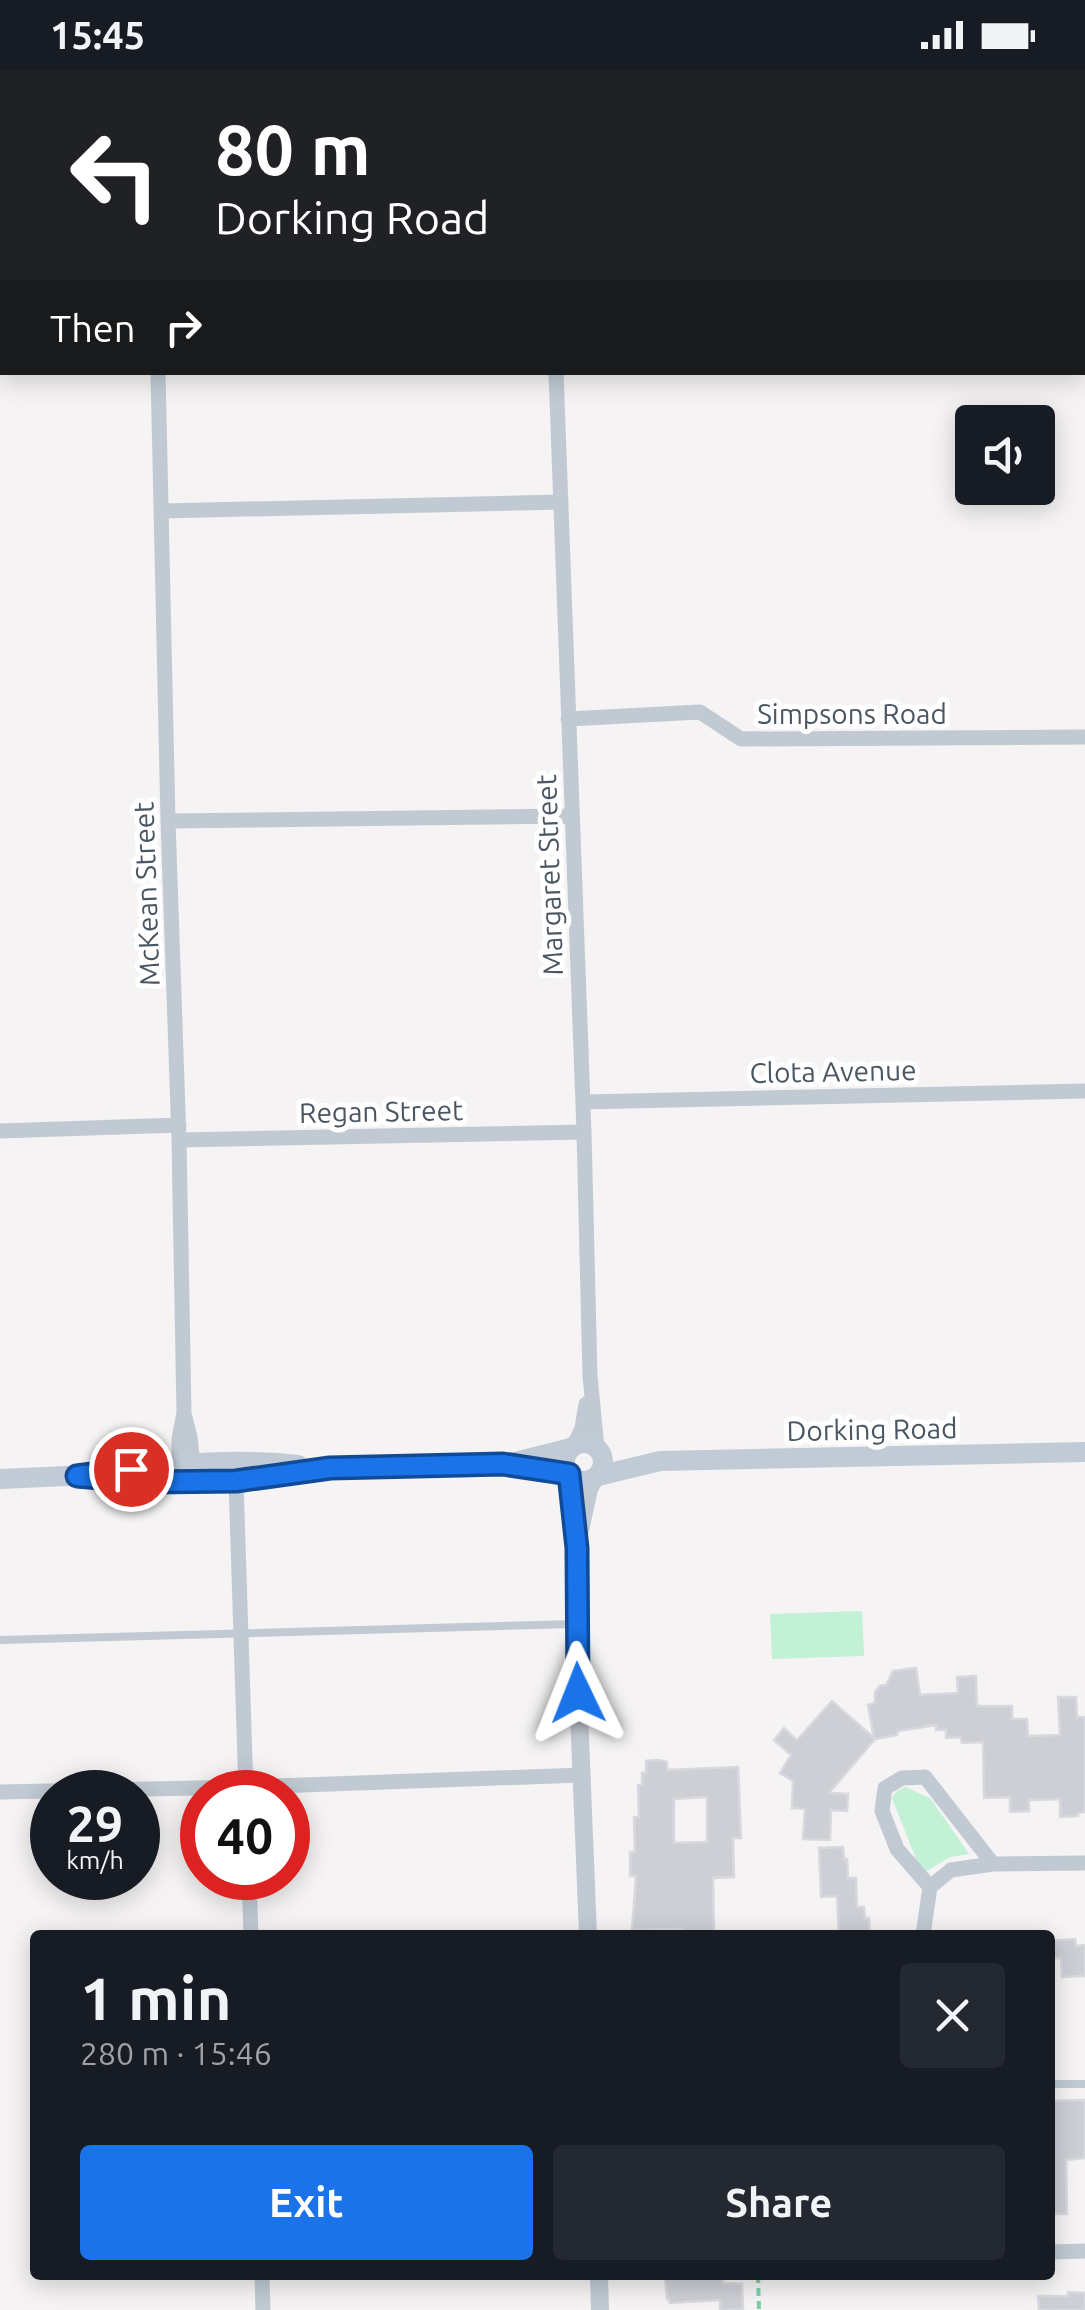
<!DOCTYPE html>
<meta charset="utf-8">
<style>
:root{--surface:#171b24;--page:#242831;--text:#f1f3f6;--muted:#9ea1a6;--accent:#1a73e8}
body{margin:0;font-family:Ubuntu,sans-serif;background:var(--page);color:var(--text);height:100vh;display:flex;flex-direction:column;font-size:38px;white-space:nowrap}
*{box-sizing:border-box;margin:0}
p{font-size:32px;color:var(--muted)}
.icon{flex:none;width:55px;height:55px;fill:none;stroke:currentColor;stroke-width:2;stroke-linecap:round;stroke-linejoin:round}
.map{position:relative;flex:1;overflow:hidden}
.drawer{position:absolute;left:30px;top:1860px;width:1025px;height:350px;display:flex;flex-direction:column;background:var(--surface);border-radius:10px;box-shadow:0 5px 25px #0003}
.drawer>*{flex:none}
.banner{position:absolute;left:0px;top:0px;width:1085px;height:305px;box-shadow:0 5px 25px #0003;background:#202124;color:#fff;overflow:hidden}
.controls{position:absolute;left:955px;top:335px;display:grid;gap:20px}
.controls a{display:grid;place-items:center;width:100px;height:100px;border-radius:10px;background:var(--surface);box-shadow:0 5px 25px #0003;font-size:50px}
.speed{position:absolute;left:30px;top:1700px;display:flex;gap:20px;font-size:50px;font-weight:700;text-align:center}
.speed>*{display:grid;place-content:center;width:130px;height:130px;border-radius:50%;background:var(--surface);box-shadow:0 5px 25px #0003;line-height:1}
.speed small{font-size:25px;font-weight:400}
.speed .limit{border:15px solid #d22;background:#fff;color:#111}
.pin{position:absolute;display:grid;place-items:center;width:85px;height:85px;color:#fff;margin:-42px;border:5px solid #fff;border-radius:50%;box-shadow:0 2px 10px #0007}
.me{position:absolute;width:110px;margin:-55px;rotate:358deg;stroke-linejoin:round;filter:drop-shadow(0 0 8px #0008)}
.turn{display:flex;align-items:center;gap:35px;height:210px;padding:0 50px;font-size:45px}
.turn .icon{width:130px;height:130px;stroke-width:2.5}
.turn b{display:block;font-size:70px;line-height:85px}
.then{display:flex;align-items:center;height:95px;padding:0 50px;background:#0003;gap:20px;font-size:38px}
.round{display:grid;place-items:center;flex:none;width:105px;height:105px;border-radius:10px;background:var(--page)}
.headline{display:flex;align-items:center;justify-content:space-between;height:170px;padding:0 50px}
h1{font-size:60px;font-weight:600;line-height:75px}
.cta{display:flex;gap:20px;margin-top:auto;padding:20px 50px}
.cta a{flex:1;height:115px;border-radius:10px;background:var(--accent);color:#fff;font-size:40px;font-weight:600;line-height:115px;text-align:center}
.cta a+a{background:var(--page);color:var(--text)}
.status{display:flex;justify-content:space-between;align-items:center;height:70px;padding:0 50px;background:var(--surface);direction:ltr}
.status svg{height:28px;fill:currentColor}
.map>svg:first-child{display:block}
.green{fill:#c3f1d5}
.building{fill:#cdcfd5;stroke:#d7d9de;stroke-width:2.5;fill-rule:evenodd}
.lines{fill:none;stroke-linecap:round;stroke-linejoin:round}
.path{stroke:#7ad0a6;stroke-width:4;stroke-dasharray:8 5;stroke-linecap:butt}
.service{stroke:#c1cad2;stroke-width:8}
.minor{stroke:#c1cad2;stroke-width:15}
.tertiary{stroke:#c1cad2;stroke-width:18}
.secondary{stroke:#c1cbd6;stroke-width:20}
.route-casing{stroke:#114b97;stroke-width:25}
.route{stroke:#1a73e8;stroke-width:18}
.labels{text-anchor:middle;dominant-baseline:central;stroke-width:10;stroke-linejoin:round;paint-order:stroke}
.street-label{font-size:28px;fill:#4a5661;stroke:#fff}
</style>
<div class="status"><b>15:45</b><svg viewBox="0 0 49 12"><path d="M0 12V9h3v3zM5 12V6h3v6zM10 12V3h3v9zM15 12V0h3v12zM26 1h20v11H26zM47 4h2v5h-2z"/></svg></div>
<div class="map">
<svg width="1085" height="2240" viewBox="0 0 1085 2240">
<rect width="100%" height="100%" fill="#f5f3f3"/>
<path class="green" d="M 862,1541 L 864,1586 L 772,1589 L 770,1544 Z
M 905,1717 L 930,1728 L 969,1784 L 950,1787 L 925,1802 L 920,1799 L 892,1728 L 897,1721 Z"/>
<path class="building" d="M 916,1598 L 920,1625 L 958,1623 L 957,1607 L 976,1606 L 977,1636 L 1012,1636 L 1012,1649 L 1027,1649 L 1028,1666 L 1060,1665 L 1058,1627 L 1076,1627 L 1077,1647 L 1085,1647 L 1085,1742 L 1078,1743 L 1078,1746 L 1060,1747 L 1060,1729 L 1029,1730 L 1029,1741 L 1010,1742 L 1010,1727 L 984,1728 L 983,1672 L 962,1673 L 961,1667 L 946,1668 L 946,1660 L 936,1660 L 936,1655 L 898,1661 L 897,1665 L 875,1669 L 829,1723 L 848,1724 L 847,1741 L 831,1740 L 830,1770 L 803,1769 L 805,1739 L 792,1738 L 793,1711 L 780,1703 L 791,1685 L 774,1670 L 784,1658 L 797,1670 L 832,1631 L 874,1668 L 868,1635 L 875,1633 L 875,1622 L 880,1616 L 886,1615 L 893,1601 Z
M 658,1690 L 667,1692 L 667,1700 L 738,1697 L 741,1768 L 733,1768 L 734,1807 L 713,1808 L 714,1865 L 682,1865 L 682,1859 L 632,1860 L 636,1806 L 630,1806 L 630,1782 L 635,1782 L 634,1747 L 639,1747 L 638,1715 L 642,1715 L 642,1703 L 646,1703 L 646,1691 ZM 707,1727 L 707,1772 L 674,1773 L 674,1729 Z
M 843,1777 L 844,1789 L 847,1789 L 848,1808 L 856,1808 L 857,1837 L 864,1837 L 865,1848 L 869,1848 L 870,1865 L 839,1865 L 837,1826 L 821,1827 L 819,1778 Z
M 1075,1869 L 1076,1876 L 1085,1875 L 1085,1906 L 1062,1907 L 1061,1888 L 1050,1888 L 1050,1871 Z
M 1085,2030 L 1085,2088 L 1066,2090 L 1067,2144 L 1050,2144 L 1050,2031 Z
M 723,2206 L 723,2213 L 742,2214 L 743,2240 L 720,2240 L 720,2230 L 670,2233 L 669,2228 L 667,2229 L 665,2207 Z
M 1068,2222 L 1085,2223 L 1085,2240 L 1039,2240 L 1038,2226 L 1068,2226 Z"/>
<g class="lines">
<path class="path" d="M 758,2205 L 759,2240"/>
<path class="service" d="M 0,1570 L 575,1554
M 1050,2014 L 1085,2014"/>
<path class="minor" d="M 150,0 L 150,2
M 547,0 L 547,2
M 1034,2 L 1035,0
M 1082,3 L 1085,3
M 1082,287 L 1085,287
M 158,302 L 168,751 L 179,1070 L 184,1343 L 179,1369 L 179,1395
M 556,302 L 584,1062 L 590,1306 L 597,1378
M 161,441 L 561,432
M 568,649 L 700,642 L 741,669 L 1085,667
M 168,751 L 572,746
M 583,1032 L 1085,1021
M 0,1061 L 179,1055
M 179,1070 L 584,1062
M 185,1347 L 190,1367 L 193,1394
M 574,1376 L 582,1358 L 586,1334
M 236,1411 L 246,1722
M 0,1722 L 246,1717 L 582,1705
M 249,1808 L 251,1865
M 930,1817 L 897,1779 L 882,1741 L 885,1718 L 902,1708 L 925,1707 L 993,1794
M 923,1865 L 930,1817 L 951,1800 L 993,1794 L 1085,1793
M 1050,2182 L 1085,2181
M 262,2205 L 263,2240"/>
<path class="tertiary" d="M 570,1405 L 577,1478 L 577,1592 L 588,1865
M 580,1460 L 589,1419 L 595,1408
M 599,2205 L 600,2240"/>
<path class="secondary" d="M565 1392a19 19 0 1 1 38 0a19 19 0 1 1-38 0Z
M 515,1392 L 571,1378
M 118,1401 C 178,1393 239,1388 298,1395
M 77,1406 L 149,1412 L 236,1411 L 330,1399 L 503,1394 L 569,1404
M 598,1406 L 660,1391 L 1085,1382
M 0,1409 L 89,1405"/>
</g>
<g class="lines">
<g class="route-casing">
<path id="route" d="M 131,1399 L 77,1406 L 149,1412 L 236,1411 L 330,1398 L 503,1394 L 569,1404 L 577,1478 L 578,1623"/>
</g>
<use href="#route" class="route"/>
</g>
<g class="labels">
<g class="street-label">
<text x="852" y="643">Simpsons Road</text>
<text transform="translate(549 805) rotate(-92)">Margaret Street</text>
<text transform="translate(146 824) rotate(-92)">McKean Street</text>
<text transform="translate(833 1001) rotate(-1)">Clota Avenue</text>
<text transform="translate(381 1041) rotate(-1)">Regan Street</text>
<text transform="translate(872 1359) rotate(-1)">Dorking Road</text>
</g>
</g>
</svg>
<div class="controls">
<a><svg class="icon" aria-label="sound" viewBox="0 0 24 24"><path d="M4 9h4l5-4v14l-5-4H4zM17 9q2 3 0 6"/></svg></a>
</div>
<div class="speed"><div>29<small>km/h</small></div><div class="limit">40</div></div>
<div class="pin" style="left:131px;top:1399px;background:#d93025"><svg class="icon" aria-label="arrive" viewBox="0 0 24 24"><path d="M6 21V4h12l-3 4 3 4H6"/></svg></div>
<svg class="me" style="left:578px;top:1623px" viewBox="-20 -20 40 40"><path d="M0-17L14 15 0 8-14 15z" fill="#1a73e8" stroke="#fff" stroke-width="4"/></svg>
<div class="banner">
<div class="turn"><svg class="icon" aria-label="left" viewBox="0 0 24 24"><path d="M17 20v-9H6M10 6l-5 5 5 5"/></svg><div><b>80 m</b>Dorking Road</div></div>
<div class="then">Then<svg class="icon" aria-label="right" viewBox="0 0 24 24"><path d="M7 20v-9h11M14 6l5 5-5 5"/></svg></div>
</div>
<section class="drawer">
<div class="headline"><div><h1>1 min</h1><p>280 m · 15:46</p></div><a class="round"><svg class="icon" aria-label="close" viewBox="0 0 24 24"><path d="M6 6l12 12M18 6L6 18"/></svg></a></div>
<div class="cta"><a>Exit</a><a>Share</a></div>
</section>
</div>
